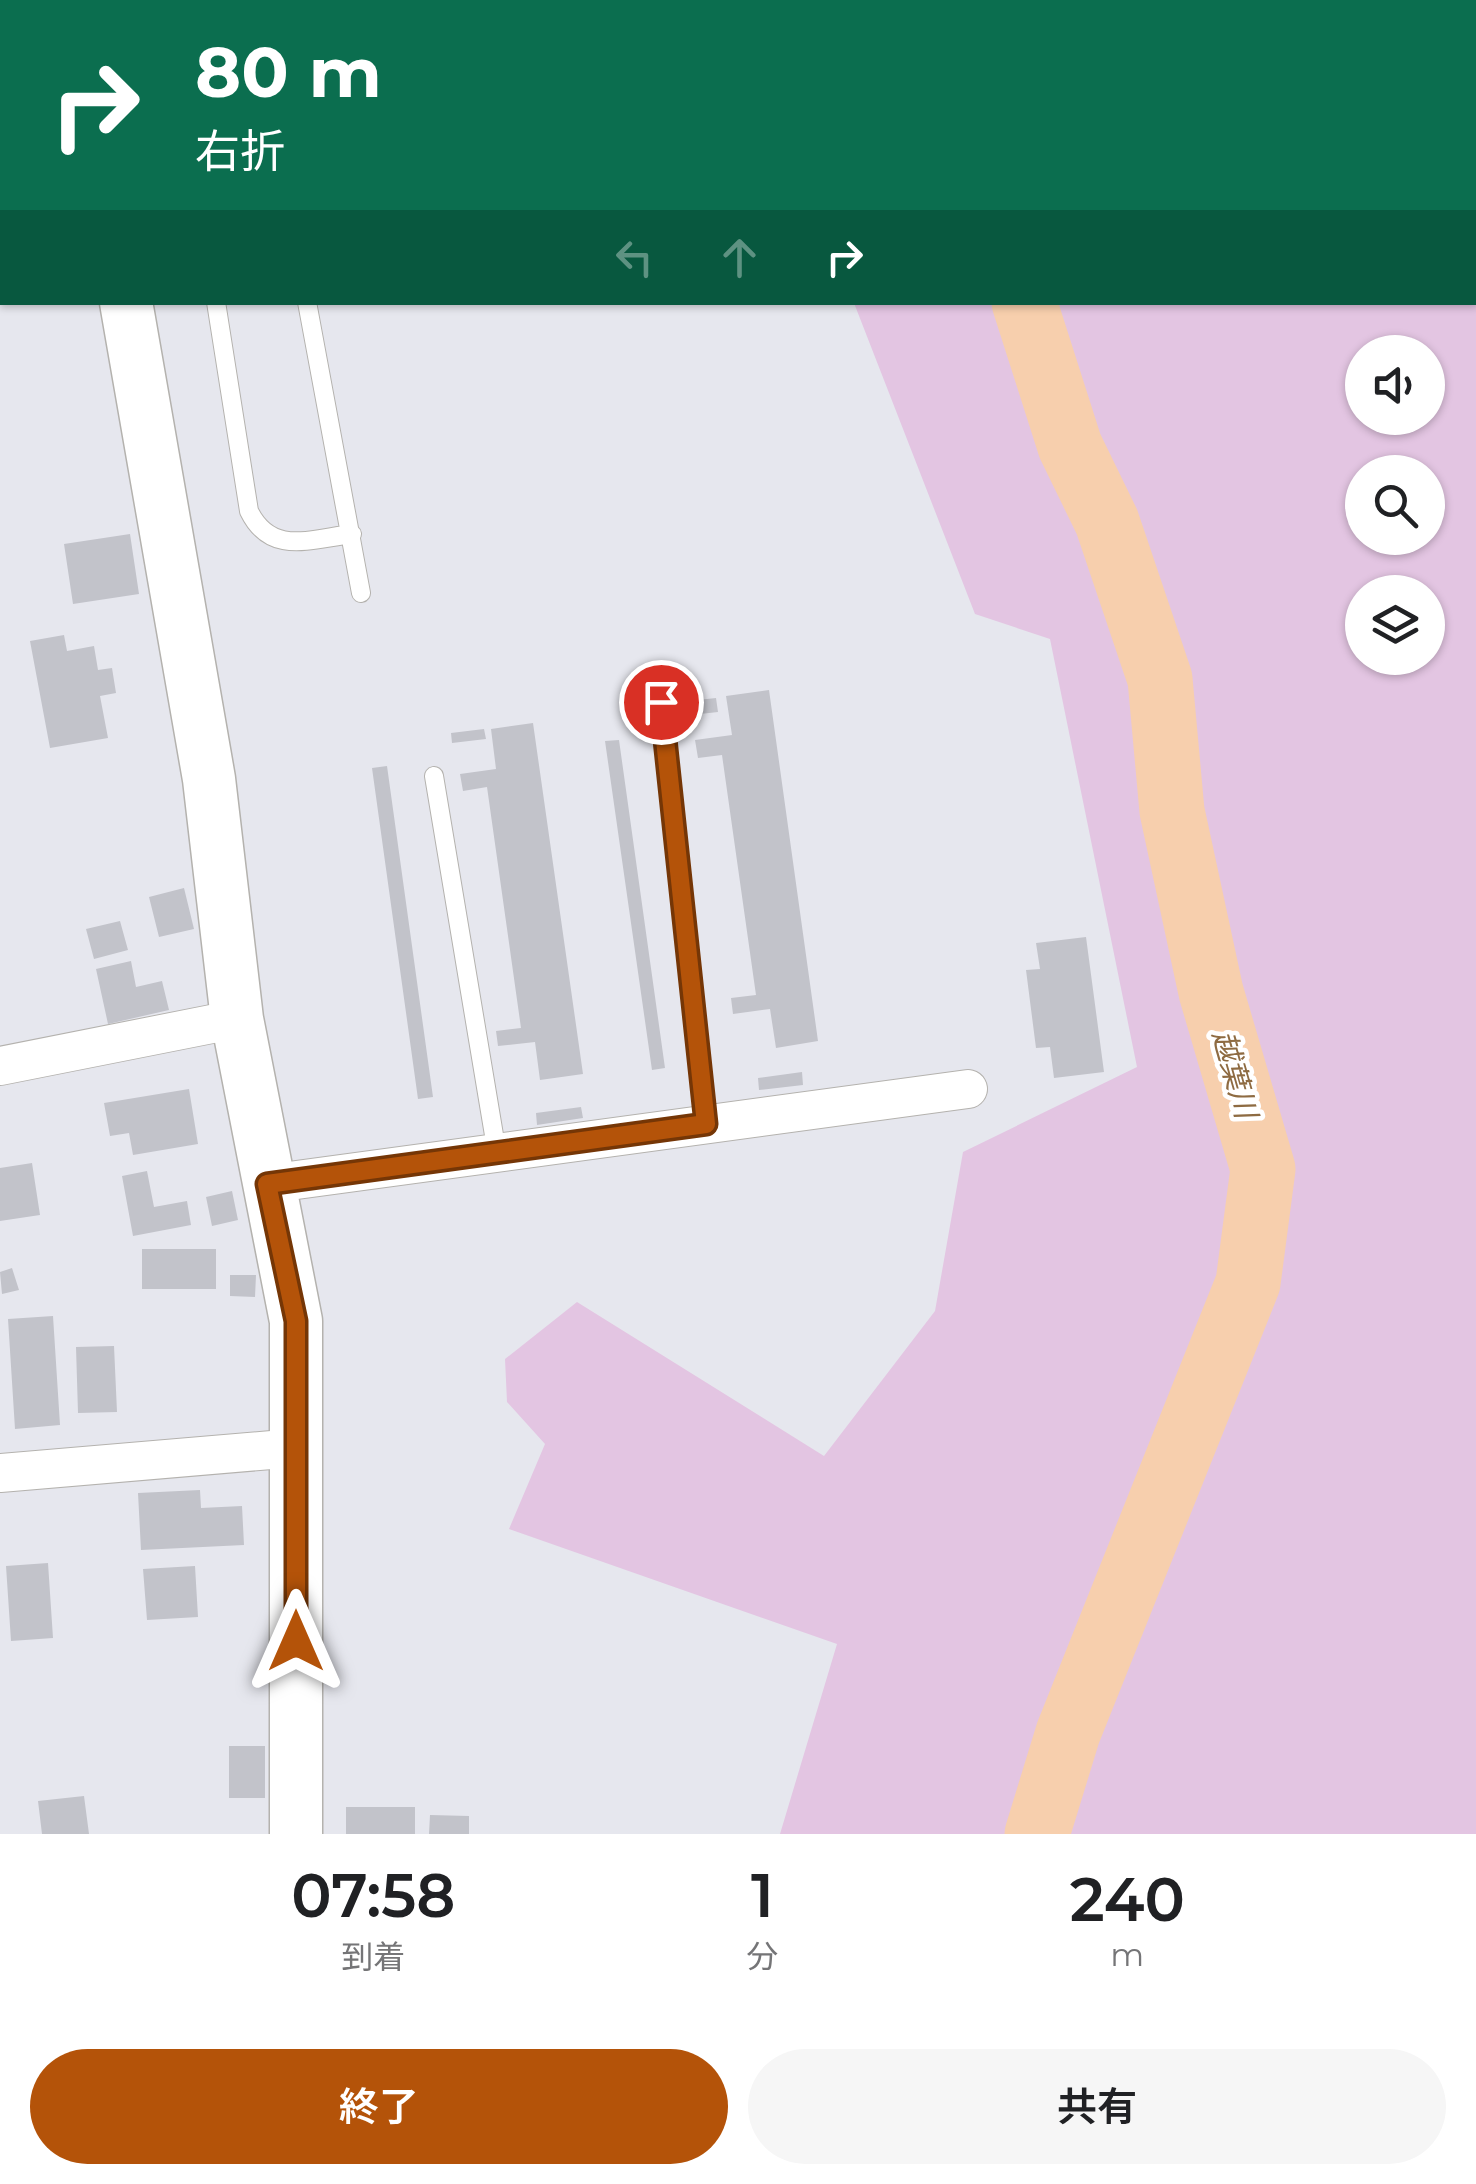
<!DOCTYPE html>
<html lang="ja">
<meta charset="utf-8">
<style>
:root{--surface:#fff;--page:#f6f6f6;--text:#202124;--muted:#757577;--accent:#b45309}
body{margin:0;font-family:Montserrat,"Noto Sans JP",sans-serif;background:var(--page);color:var(--text);height:100vh;display:flex;flex-direction:column;font-size:38px;white-space:nowrap}
*{box-sizing:border-box;margin:0}
p{font-size:32px;color:var(--muted)}
.icon{flex:none;width:55px;height:55px;fill:none;stroke:currentColor;stroke-width:2;stroke-linecap:round;stroke-linejoin:round}
.map{position:relative;height:1834px;overflow:hidden}
.drawer{display:flex;flex-direction:column;background:var(--surface);flex:1}
.drawer>*{flex:none}
.banner{position:absolute;left:0px;top:0px;width:1478px;height:305px;box-shadow:0 2px 8px #0004;background:#0b6e4f;color:#fff;overflow:hidden}
.buttons{position:absolute;left:1345px;top:335px;display:grid;gap:20px}
.buttons a{display:grid;place-items:center;width:100px;height:100px;border-radius:50%;background:var(--surface);box-shadow:0 2px 8px #0004;font-size:50px}
.pin{position:absolute;display:grid;place-items:center;width:85px;height:85px;color:#fff;margin:-42px;border:5px solid #fff;border-radius:50%;box-shadow:0 2px 10px #0007}
.me{position:absolute;width:110px;margin:-55px;rotate:0deg;stroke-linejoin:round;filter:drop-shadow(0 0 8px #0008)}
.turn{display:flex;align-items:center;gap:35px;height:210px;padding:0 30px;font-size:45px}
.turn .icon{width:130px;height:130px;stroke-width:2.5}
.turn b{display:block;font-size:70px;line-height:85px}
.lanes{display:flex;align-items:center;height:95px;padding:0 30px;background:#0003;justify-content:center;gap:50px;direction:ltr}
.lanes .off{opacity:.35}
.eta{display:flex;justify-content:space-evenly;align-items:center;height:170px;text-align:center}
.eta b{font-size:60px;font-weight:600;line-height:70px}
.action{display:flex;gap:20px;margin-top:auto;padding:20px 30px}
.action a{flex:1;height:115px;border-radius:60px;background:var(--accent);color:#fff;font-size:40px;font-weight:600;line-height:115px;text-align:center}
.action a+a{background:var(--page);color:var(--text)}
.map>svg:first-child{display:block}
.green{fill:#e3c5e2;fill-rule:evenodd}
.lines{fill:none;stroke-linecap:round;stroke-linejoin:round}
.river{stroke:#f7cfad;stroke-width:65}
.building{fill:#c2c3ca}
.lane-casing{stroke:#b4b2ae;stroke-width:20}
.street-casing{stroke:#b4b2ae;stroke-width:40}
.secondary-casing{stroke:#b4b2ae;stroke-width:55}
.lane{stroke:#fff;stroke-width:18}
.street{stroke:#fff;stroke-width:38}
.secondary{stroke:#fff;stroke-width:52}
.route-casing{stroke:#753606;stroke-width:25}
.route{stroke:#b45309;stroke-width:18}
.labels{text-anchor:middle;dominant-baseline:central;stroke-width:9;stroke-linejoin:round;paint-order:stroke}
.water-label{font-size:30px;font-style:italic;fill:#8e6b42;stroke:#fff}
</style>
<div class="map">
<svg width="1476" height="1834" viewBox="0 0 1476 1834">
<rect width="100%" height="100%" fill="#e6e7ee"/>
<path class="green" d="M 538,0 L 1476,0 L 1476,1834 L 780,1834 L 837,1644 L 509,1529 L 545,1444 L 507,1402 L 505,1359 L 577,1302 L 824,1456 L 935,1311 L 963,1152 L 1137,1067 L 1050,639 L 975,614 L 854,303 L 1475,302 L 1475,2 ZM 1362,352 L 1428,352 L 1428,418 L 1362,418 ZM 1362,472 L 1428,472 L 1428,538 L 1362,538 ZM 1362,592 L 1428,592 L 1428,658 L 1362,658 Z"/>
<g class="lines">
<path class="river" d="M 803,0 L 805,2
M 1024,302 L 1070,446 L 1107,522 L 1160,679 L 1172,811 L 1211,992 L 1263,1169 L 1248,1283 L 1068,1733 L 1037,1834"/>
</g>
<path class="building" d="M 130,534 L 139,594 L 73,604 L 64,544 Z
M 64,635 L 67,651 L 94,646 L 98,670 L 112,668 L 116,693 L 100,696 L 108,738 L 50,748 L 30,641 Z
M 769,690 L 818,1041 L 776,1048 L 770,1009 L 733,1014 L 731,998 L 756,995 L 722,755 L 698,758 L 695,740 L 732,735 L 726,696 Z
M 716,698 L 718,712 L 691,715 L 689,701 Z
M 533,723 L 583,1074 L 540,1080 L 535,1042 L 498,1046 L 496,1031 L 521,1028 L 487,787 L 463,791 L 460,774 L 496,769 L 491,729 Z
M 484,729 L 486,739 L 452,743 L 451,733 Z
M 619,740 L 665,1068 L 652,1070 L 605,741 Z
M 387,766 L 433,1097 L 418,1099 L 372,768 Z
M 184,888 L 194,929 L 159,937 L 149,897 Z
M 120,921 L 128,950 L 94,959 L 86,929 Z
M 1086,937 L 1104,1072 L 1054,1078 L 1050,1047 L 1036,1048 L 1026,970 L 1040,969 L 1036,943 Z
M 131,961 L 136,987 L 162,981 L 169,1010 L 108,1024 L 96,969 Z
M 802,1072 L 803,1085 L 759,1090 L 758,1078 Z
M 189,1089 L 198,1144 L 133,1155 L 129,1133 L 110,1136 L 104,1103 Z
M 581,1107 L 583,1118 L 537,1125 L 536,1113 Z
M 32,1163 L 40,1215 L 0,1221 L 0,1168 Z
M 147,1171 L 154,1207 L 187,1201 L 191,1225 L 133,1236 L 122,1176 Z
M 232,1191 L 238,1220 L 212,1226 L 206,1197 Z
M 142,1249 L 216,1249 L 216,1289 L 142,1289 Z
M 12,1268 L 19,1290 L 2,1294 L 0,1272 Z
M 230,1275 L 256,1275 L 255,1297 L 230,1296 Z
M 53,1316 L 60,1425 L 15,1429 L 8,1319 Z
M 114,1346 L 117,1412 L 78,1413 L 76,1347 Z
M 200,1490 L 201,1508 L 242,1506 L 244,1545 L 141,1550 L 138,1493 Z
M 48,1563 L 53,1638 L 11,1641 L 6,1566 Z
M 195,1566 L 198,1617 L 147,1620 L 143,1569 Z
M 229,1746 L 265,1746 L 265,1798 L 229,1798 Z
M 84,1796 L 89,1834 L 42,1834 L 38,1801 Z
M 346,1807 L 415,1807 L 415,1834 L 346,1834 Z
M 430,1815 L 469,1816 L 469,1834 L 429,1834 Z"/>
<g class="lines">
<g class="lane-casing">
<path id="lane" d="M 465,0 L 465,2
M 216,302 L 249,511 C 271,556 310,539 352,534
M 307,302 L 361,593
M 661,702 L 707,1124
M 434,776 L 497,1153"/>
</g>
<g class="street-casing">
<path id="street" d="M 0,1066 L 237,1019
M 267,1184 L 968,1089
M 0,1473 L 295,1448"/>
</g>
<g class="secondary-casing">
<path id="secondary" d="M 69,0 L 69,2
M 126,302 L 209,779 L 237,1019 L 296,1321 L 296,1834"/>
</g>
<use href="#lane" class="lane"/>
<use href="#street" class="street"/>
<use href="#secondary" class="secondary"/>
</g>
<g class="lines">
<g class="route-casing">
<path id="route" d="M 296,1641 L 296,1321 L 267,1184 L 706,1124 L 661,702"/>
</g>
<use href="#route" class="route"/>
</g>
<g class="labels">
<g class="water-label">
<text transform="translate(1235 1074) rotate(74)">越葉川</text>
</g>
</g>
</svg>
<div class="buttons">
<a><svg class="icon" aria-label="sound" viewBox="0 0 24 24"><path d="M4 9h4l5-4v14l-5-4H4zM17 9q2 3 0 6"/></svg></a>
<a><svg class="icon" aria-label="search" viewBox="0 0 24 24"><circle cx="10" cy="10" r="6"/><path d="M15 15l6 6"/></svg></a>
<a><svg class="icon" aria-label="layers" viewBox="0 0 24 24"><path d="M12 4l9 5-9 5-9-5zM3 14l9 5 9-5"/></svg></a>
</div>
<div class="pin" style="left:661px;top:702px;background:#d93025"><svg class="icon" aria-label="arrive" viewBox="0 0 24 24"><path d="M6 21V4h12l-3 4 3 4H6"/></svg></div>
<svg class="me" style="left:296px;top:1641px" viewBox="-20 -20 40 40"><path d="M0-17L14 15 0 8-14 15z" fill="#b45309" stroke="#fff" stroke-width="4"/></svg>
<div class="banner">
<div class="turn"><svg class="icon" aria-label="right" viewBox="0 0 24 24"><path d="M7 20v-9h11M14 6l5 5-5 5"/></svg><div><b>80 m</b>右折</div></div>
<div class="lanes"><svg class="icon off" aria-label="left" viewBox="0 0 24 24"><path d="M17 20v-9H6M10 6l-5 5 5 5"/></svg><svg class="icon off" aria-label="ahead" viewBox="0 0 24 24"><path d="M12 20V5M6 11l6-6 6 6"/></svg><svg class="icon" aria-label="right" viewBox="0 0 24 24"><path d="M7 20v-9h11M14 6l5 5-5 5"/></svg></div>
</div>
</div>
<section class="drawer">
<div class="eta">
<div><b>07:58</b><p>到着</p></div>
<div><b>1</b><p>分</p></div>
<div><b>240</b><p>m</p></div>
</div>
<div class="action"><a>終了</a><a>共有</a></div>
</section>
